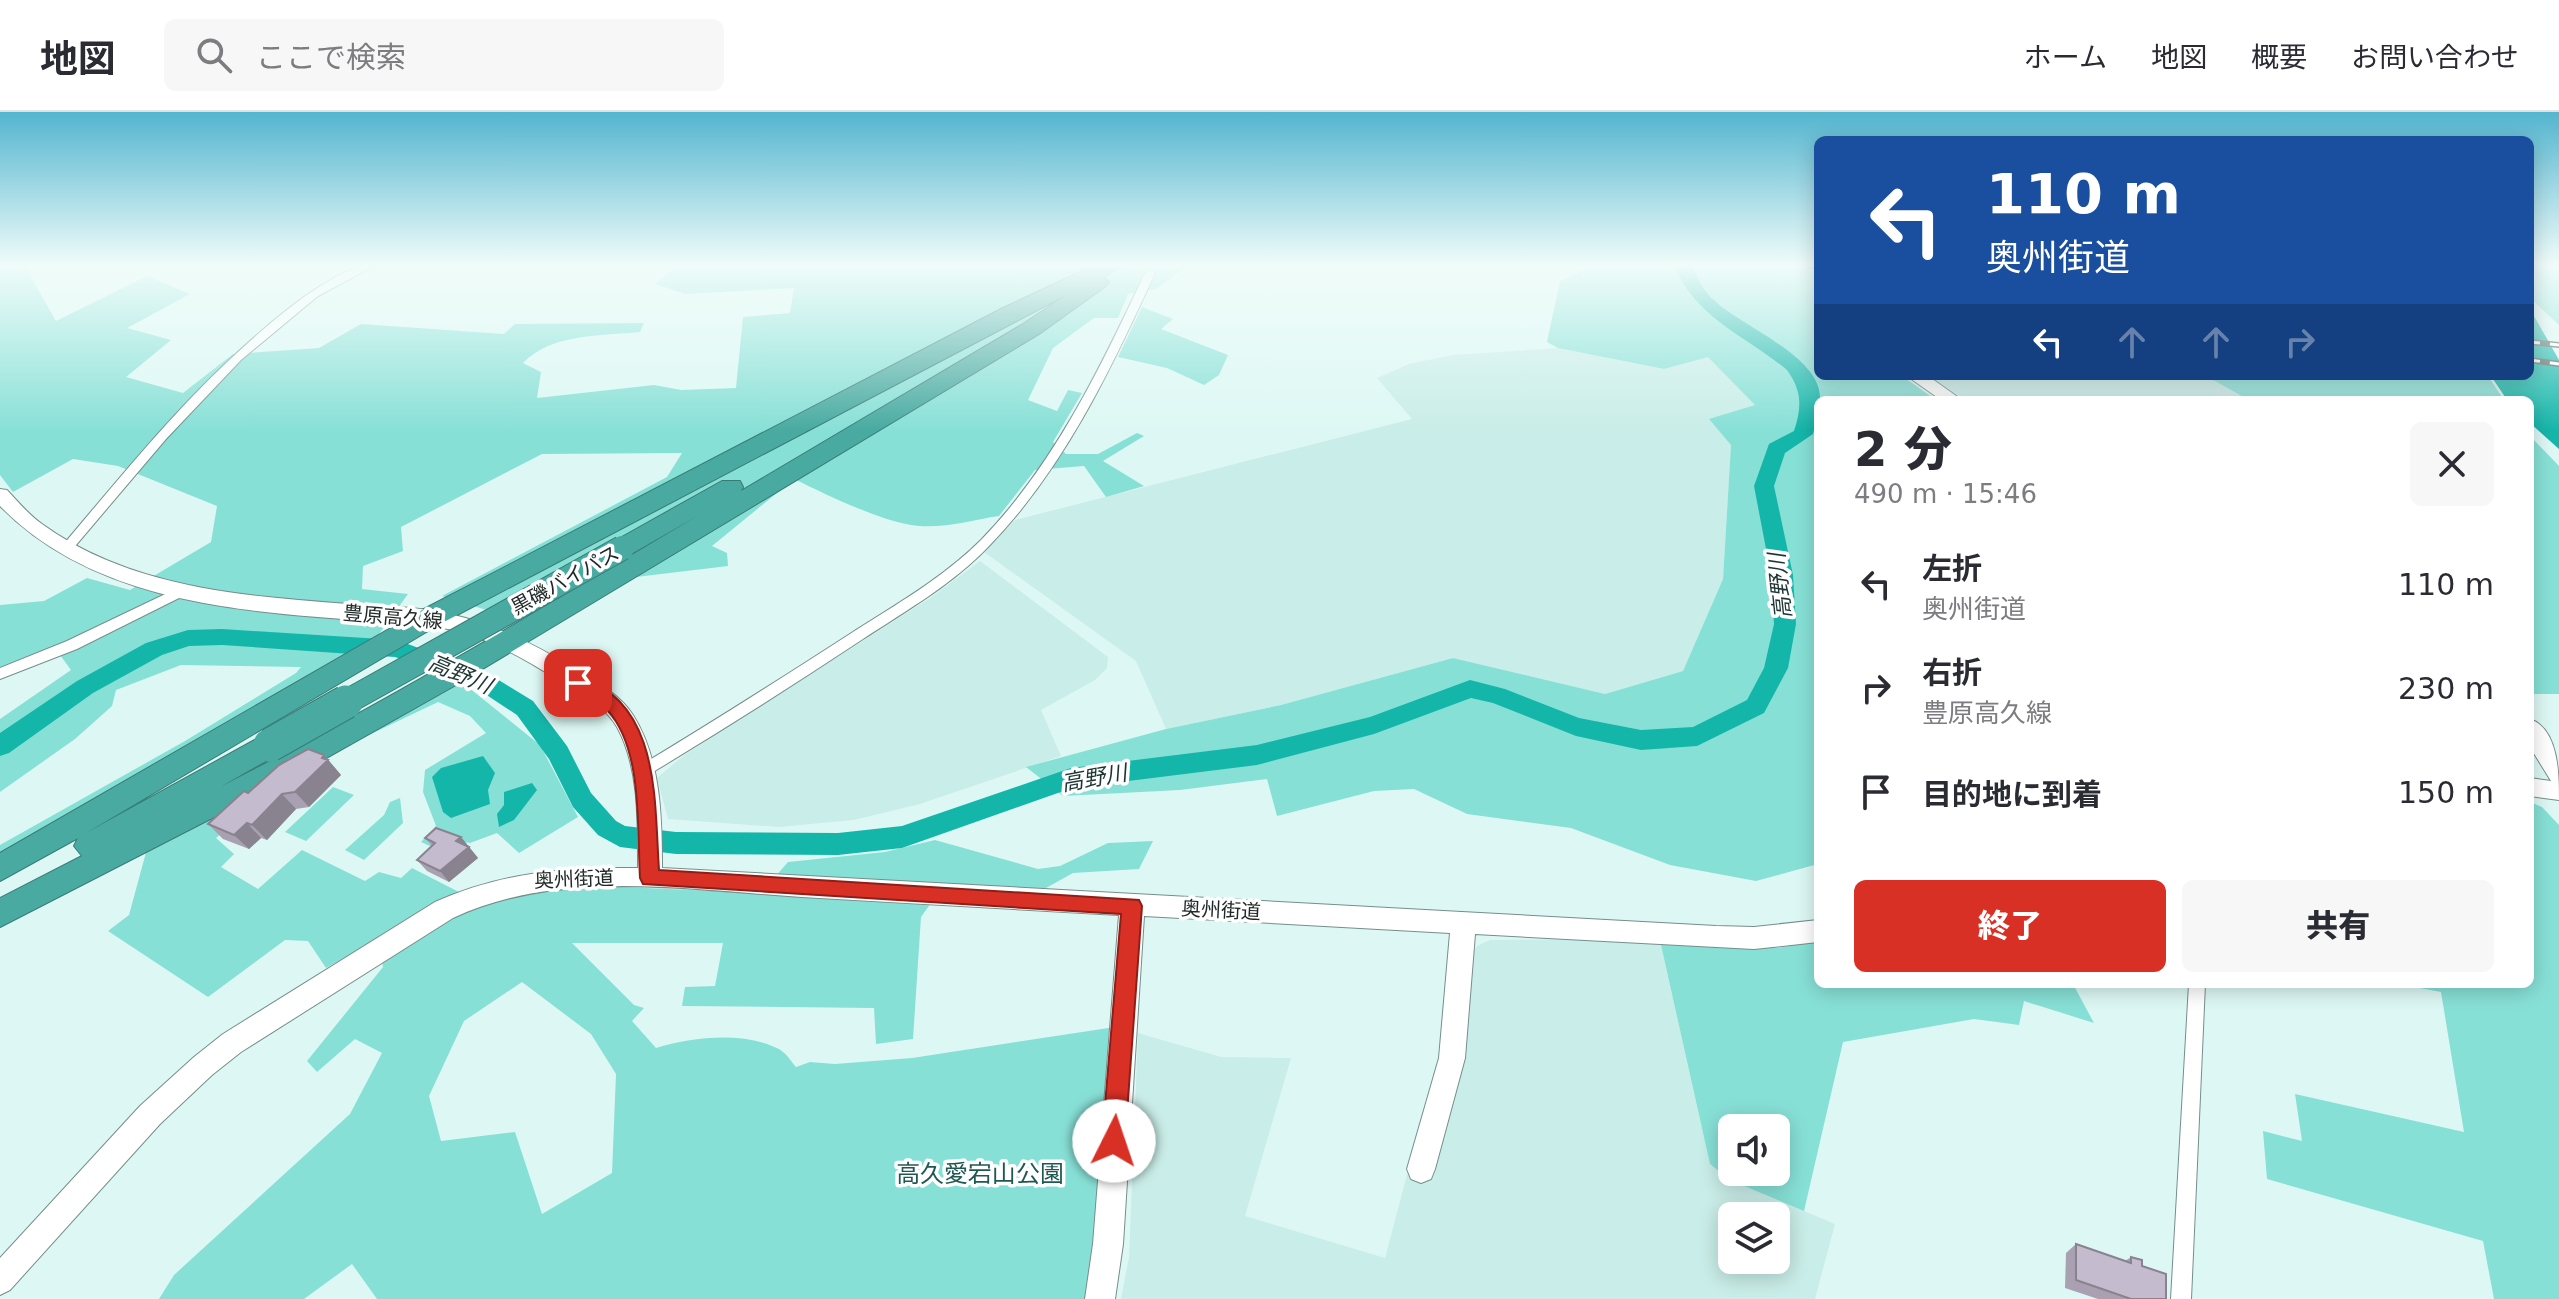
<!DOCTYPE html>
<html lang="ja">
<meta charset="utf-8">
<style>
:root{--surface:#fff;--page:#f7f7f7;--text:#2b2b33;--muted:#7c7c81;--line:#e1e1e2;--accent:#d93025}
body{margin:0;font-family:"DejaVu Sans","Noto Sans JP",sans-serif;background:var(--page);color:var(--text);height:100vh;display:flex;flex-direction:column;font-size:30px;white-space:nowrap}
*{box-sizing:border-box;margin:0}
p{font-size:26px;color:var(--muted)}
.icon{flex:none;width:44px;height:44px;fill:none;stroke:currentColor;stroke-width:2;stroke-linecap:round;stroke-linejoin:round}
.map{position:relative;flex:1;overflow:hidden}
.panel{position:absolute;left:1814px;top:284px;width:720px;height:592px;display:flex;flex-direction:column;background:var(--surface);border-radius:12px;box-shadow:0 4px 20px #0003}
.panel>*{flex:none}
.top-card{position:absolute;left:1814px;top:24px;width:720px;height:244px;border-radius:12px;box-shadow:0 4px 20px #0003;background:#1a4fa0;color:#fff;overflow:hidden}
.fabs{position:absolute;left:1718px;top:1002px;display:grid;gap:16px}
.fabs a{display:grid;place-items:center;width:72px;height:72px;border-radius:12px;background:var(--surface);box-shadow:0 4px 20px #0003;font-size:40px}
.pin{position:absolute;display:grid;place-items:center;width:68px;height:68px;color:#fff;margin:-34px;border-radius:16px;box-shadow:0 4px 12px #0006}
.me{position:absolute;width:88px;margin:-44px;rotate:4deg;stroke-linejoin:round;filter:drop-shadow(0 0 6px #0008)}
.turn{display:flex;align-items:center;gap:28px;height:168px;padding:0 40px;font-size:36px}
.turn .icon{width:104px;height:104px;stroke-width:2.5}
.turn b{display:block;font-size:56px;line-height:68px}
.lanes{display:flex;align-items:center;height:76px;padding:0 40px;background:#0003;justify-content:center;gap:40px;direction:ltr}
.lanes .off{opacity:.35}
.round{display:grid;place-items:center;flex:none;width:84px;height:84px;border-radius:12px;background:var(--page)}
.headline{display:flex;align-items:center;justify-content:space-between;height:136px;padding:0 40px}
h1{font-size:48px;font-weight:800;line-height:60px}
.cta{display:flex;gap:16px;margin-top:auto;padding:16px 40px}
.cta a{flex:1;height:92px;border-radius:12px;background:var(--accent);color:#fff;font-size:32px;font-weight:800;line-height:92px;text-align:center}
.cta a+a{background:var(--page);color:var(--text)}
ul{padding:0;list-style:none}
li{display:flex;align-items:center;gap:24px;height:104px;padding:0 40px}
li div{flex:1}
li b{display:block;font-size:30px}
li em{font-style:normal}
header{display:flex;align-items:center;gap:48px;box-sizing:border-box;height:112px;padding:0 40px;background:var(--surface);border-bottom:2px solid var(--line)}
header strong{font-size:38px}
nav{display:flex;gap:44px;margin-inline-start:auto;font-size:28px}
.search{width:560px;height:72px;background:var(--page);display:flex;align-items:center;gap:20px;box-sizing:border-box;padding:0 28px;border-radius:12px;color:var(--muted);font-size:30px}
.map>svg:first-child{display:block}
.built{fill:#c9ede8;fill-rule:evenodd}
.green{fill:#87e0d6;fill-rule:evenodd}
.water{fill:#15b6aa}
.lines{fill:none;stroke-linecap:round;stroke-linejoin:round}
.river{fill:#15b6aa;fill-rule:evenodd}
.street-casing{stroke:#758e8a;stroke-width:2}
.secondary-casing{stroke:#758e8a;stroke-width:2}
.highway-casing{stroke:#397c76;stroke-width:2}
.street{fill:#fff;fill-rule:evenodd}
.secondary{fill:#fff;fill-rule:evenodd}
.highway{fill:#48aaa1;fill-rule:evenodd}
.rail-casing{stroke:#53625f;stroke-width:6}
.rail{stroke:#fefefe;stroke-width:3;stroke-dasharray:10;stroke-linecap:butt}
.highway-bridge-far1-casing{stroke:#397c76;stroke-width:26;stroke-linecap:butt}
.highway-bridge-casing{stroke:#397c76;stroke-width:35;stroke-linecap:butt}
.highway-bridge-far1{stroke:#48aaa1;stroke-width:24}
.highway-bridge{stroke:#48aaa1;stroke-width:33}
.wall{fill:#a9a1b1}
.shaded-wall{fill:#898390}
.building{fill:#c4bbce;stroke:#898390;stroke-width:2}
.route{fill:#d93025;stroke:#8d1f18;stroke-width:2}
.labels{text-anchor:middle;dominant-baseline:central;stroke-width:7;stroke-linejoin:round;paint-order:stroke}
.street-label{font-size:20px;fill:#1e2826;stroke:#fefefe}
.water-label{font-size:22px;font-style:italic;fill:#1e3633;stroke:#fefefe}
.near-park-label{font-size:24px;fill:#1f5853;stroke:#fefefe}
</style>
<header>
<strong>地図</strong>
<div class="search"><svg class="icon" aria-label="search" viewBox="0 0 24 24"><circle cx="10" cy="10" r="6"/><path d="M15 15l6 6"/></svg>ここで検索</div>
<nav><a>ホーム</a><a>地図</a><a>概要</a><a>お問い合わせ</a></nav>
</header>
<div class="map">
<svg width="2559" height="1187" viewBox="0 0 2559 1187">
<rect width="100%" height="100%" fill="#ddf8f4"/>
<path class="built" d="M 1558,236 L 1664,257 L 1708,244 L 1756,293 L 1731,333 L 1723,467 L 1683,559 L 1605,582 L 1453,546 L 1281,593 L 1166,617 L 1136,549 L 984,440 L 1015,408 L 1412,307 L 1377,266 L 1409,252 L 1453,243 Z
M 1928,264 L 2206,264 L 2249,288 L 1967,288 Z
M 980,449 L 1108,545 L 1107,556 L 1095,568 L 1041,598 L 1061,644 L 920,692 L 854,708 L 779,715 L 668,707 L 657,666 L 683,644 L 930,486 Z
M 1585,827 L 1661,833 L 1710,1052 L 1730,1068 L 1835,1112 L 1815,1187 L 1121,1187 L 1129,1145 L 1138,921 L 1221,945 L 1291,946 L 1245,1104 L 1385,1146 L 1436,953 L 1461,952 L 1471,842 L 1477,834 L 1490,828 ZM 1732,1104 L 1776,1104 L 1776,1148 L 1732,1148 Z"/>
<path class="green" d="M 0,153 L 30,153 L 26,156 L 56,209 L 147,164 L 190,182 L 127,216 L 171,228 L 126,265 L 183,281 L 233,242 L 319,236 L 361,212 L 504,222 L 515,212 L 644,211 L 640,220 C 602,224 552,221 523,251 L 541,260 L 537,286 L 654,273 L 681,278 L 736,276 L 743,205 L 790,201 L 794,176 L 685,182 L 655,172 L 678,153 L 1189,153 L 1156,177 L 1128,182 L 1118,206 L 1094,206 L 1053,236 L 1028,288 L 1057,299 L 1068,278 L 1082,281 L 1053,330 L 1066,342 L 1098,342 L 1137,321 L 1144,324 L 1103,349 L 1144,374 L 1106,385 L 1084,354 L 1035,358 L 999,404 C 972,408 939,418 911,413 C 876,407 827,383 794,367 L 712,434 L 727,441 L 728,454 L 636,465 L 546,517 L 442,484 L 667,365 L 682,341 L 542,342 L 401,415 L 403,439 L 363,454 L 362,477 L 408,482 L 374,529 L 0,749 L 0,733 L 185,629 L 296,561 L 301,555 L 181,553 L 116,578 L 112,594 L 75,627 L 0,680 L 0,607 L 71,558 L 60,543 L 0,565 L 0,493 L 44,489 L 87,466 L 130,478 L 211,430 L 217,394 L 118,354 L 73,347 L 13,380 L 0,363 Z
M 1620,153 L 1772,153 L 1818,159 L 1818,264 L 1902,264 L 1936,288 L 1818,288 L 1818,752 L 1756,769 L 1670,753 L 1571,716 L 1467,702 L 1414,677 L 1374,679 L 1277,704 L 1267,667 L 1180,678 L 1063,684 L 1026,655 L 1166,617 L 1281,593 L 1453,546 L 1605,582 L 1683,559 L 1723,467 L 1731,333 L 1709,307 L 1755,293 L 1708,245 L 1664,257 L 1558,236 L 1547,230 L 1560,169 L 1584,158 Z
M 2530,153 L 2559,153 L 2559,213 L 2530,186 Z
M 1142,195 L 1173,207 L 1161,217 L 1228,243 L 1219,263 L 1204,273 L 1167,256 L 1118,245 Z
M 2206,264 L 2488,264 L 2504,288 L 2249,288 Z
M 2530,324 L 2559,354 L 2559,582 L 2530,582 Z
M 458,567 L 540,633 L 578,705 L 519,741 L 497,721 L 470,731 L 445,727 L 434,736 L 421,730 L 436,714 L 423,680 L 425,658 L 486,621 L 470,604 L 438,590 L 306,653 Z
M 333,675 L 354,683 L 306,729 L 285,720 Z
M 250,677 L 259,690 L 216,726 L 234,742 L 221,755 L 258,777 L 302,738 L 365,769 L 379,760 L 401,766 L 412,756 L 459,780 L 326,856 L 308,829 L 285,828 L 208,885 L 108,819 L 129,803 L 148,733 Z
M 400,686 L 403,711 L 364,748 L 345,738 L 384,703 L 390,690 Z
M 2530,690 L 2542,695 L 2559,713 L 2559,1187 L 2494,1187 L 2483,1129 L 2267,1067 L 2263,1019 L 2302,1029 L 2295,982 L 2464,1020 L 2441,880 L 2399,872 L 2530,872 Z
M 935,728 L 1038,757 L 1060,754 L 1108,731 L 1153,729 L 1139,757 L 1073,761 L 1037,781 L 941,777 L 921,805 L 913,927 L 876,932 L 874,896 L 682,894 L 685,875 L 715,874 L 723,831 L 572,831 L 634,893 L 644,896 L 632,909 L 656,936 C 692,925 744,919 779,937 C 786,941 791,949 796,955 L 810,950 L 835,952 L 912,946 L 1115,915 L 1091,1187 L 377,1187 L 352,1152 L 304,1187 L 159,1187 L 174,1163 L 350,1002 L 382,941 L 355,927 L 317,960 L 307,949 L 383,855 L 382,850 L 433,814 L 509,782 L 598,774 L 761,781 L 788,750 L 885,740 ZM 522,870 L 591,922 L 616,962 L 612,1061 L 542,1102 L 515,1020 L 441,1029 L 429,984 L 464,909 Z
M 1818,828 L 1818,872 L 2073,872 L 2094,911 L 2024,889 L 2019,913 L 1974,907 L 1843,930 L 1804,1099 L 1730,1068 L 1710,1052 L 1661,833 L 1778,836 ZM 1732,1016 L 1776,1016 L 1776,1060 L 1732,1060 Z"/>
<path class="water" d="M 2530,197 L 2559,248 L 2559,337 L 2530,311 L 2530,288 L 2507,288 L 2491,264 L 2530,264 Z
M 483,644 L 495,661 L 488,678 L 490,692 L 451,706 L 443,700 L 432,665 L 441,656 Z
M 532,671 L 537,678 L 514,708 L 499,715 L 497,702 L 504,693 L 504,680 Z"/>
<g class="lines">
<path class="river" d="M 1674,153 L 1692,153 C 1698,167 1703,179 1715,189 C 1741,214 1822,245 1820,287 C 1819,296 1816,311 1813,322 L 1785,341 L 1774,374 L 1793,463 L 1796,512 L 1788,556 L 1764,601 L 1697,634 L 1641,638 L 1576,624 L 1493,591 L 1471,586 L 1374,622 L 1257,653 L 1072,676 L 902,736 L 838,743 L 676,742 L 620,735 L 598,723 L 573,695 L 549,647 L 517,603 L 473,574 L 395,545 L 222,533 L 189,534 L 162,543 L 93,581 L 9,641 L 0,644 L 0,621 L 77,569 L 146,531 L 188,518 L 222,517 L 397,528 L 489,562 L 533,589 L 567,634 L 591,681 L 616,709 L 625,714 L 676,720 L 838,721 L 902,714 L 1071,656 L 1257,633 L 1370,605 L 1470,568 L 1505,577 L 1579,606 L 1641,618 L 1693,615 L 1747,588 L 1764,556 L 1774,512 L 1771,463 L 1754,374 L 1769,332 L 1794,319 C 1802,295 1802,279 1787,258 C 1745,223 1696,207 1674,153 Z"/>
<g class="street-casing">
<path id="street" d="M 361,153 L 376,153 L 318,184 L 241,248 L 166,327 L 71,439 L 63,439 L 61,436 L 63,433 C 122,363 181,290 250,229 C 284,199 319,170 361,153 Z
M 1150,158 L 1155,161 C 1111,257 1064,357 989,434 C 953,472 907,498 863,527 C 792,574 721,619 648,663 L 638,663 L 636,659 L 638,655 C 711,611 782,566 853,520 C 897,492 944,465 981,428 C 1054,353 1101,255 1145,161 Z
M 180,475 L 187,480 L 185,483 L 77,537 L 0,567 L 0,556 L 67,529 Z
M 2189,872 L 2205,872 L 2191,1187 L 2171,1187 Z"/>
</g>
<g class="secondary-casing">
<path id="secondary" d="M 1907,264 L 1928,264 L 1962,288 L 1941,288 Z
M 0,377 L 7,378 C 18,390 29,403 42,412 C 130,476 243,484 348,492 C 382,495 417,494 450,502 C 494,512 534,532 572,555 C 594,569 619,581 633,603 C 661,647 662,706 662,756 L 1716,814 L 1754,815 L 1818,808 L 1818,830 L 1754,837 L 1475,822 L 1465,946 L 1435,1057 L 1431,1067 L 1421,1071 L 1411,1067 L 1407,1057 L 1439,946 L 1450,821 L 1144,804 L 1123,1132 L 1115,1187 L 1085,1187 L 1093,1132 L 1119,803 C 1013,797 908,791 802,785 C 688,778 560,756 453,806 L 241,940 L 212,963 L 160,1012 L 10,1178 L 0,1183 L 0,1146 L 140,994 L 194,945 L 223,922 L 435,790 C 502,760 566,755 638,756 L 638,746 C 638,703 638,653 617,615 C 605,594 581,582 561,570 C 527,548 491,527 452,518 C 417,509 379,510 343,507 C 223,498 89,485 0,394 Z
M 2530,607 C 2559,617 2559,663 2559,688 L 2530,684 L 2530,666 L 2551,669 L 2530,635 Z"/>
</g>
<g class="highway-casing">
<path id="highway" d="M 1095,153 L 1122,153 L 1104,165 L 1109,170 L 1106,174 L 1039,222 L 456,573 L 298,662 L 0,815 L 0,786 L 82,744 L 74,734 L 78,726 L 0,769 L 0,741 L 422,498 L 1003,196 ZM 1068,182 L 1023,212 L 741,379 L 743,375 L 740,369 L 722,369 L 613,430 L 609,436 L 613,442 L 622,445 L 631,442 L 699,403 C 541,497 384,592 220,675 L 280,641 L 284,633 L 280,625 L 270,622 L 260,625 L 86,721 L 440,512 Z"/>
</g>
<use href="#street" class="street"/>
<use href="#secondary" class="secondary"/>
<use href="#highway" class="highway"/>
<g class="rail-casing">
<path id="rail" d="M 1807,153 L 1818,155
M 2530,230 L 2559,233
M 2530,248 L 2559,252"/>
</g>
<use href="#rail" class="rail"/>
<g class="highway-bridge-far1-casing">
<path id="highway-bridge-far1" d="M 343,592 L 622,436"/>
</g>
<g class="highway-bridge-casing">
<path id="highway-bridge" d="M 270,633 L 346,590"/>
</g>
<use href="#highway-bridge-far1" class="highway-bridge-far1"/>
<use href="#highway-bridge" class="highway-bridge"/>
</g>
<path class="wall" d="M 324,643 L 341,663 L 309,695 L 296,697 L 267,728 L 261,726 L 249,737 L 223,727 L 208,712 Z
M 461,725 L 478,746 L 449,770 L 427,759 L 417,748 L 432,734 L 425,726 Z
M 2076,1132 L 2125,1149 L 2131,1145 L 2142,1154 L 2166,1187 L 2098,1187 L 2065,1176 L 2066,1141 Z"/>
<path class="shaded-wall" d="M 324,643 L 341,663 L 309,695 L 295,680 Z
M 282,682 L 296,697 L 267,728 L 252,713 Z
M 247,711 L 261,726 L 249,737 L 234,723 Z
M 461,725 L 478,746 L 449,770 L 440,759 L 456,729 Z"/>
<path class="building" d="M 308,637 L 324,643 L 322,646 L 328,648 L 295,680 L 282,682 L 252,713 L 247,711 L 234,723 L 208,712 L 244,679 L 248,681 L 279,653 Z
M 436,716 L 461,725 L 456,729 L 469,735 L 440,759 L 417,748 L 435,731 L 425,726 Z
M 2076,1132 L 2131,1151 L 2131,1145 L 2142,1148 L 2142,1154 L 2166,1162 L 2166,1187 L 2131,1187 L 2076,1168 Z"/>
<linearGradient id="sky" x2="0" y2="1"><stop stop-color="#53b5cf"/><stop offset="0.48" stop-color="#f0fcfa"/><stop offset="1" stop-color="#f0fcfa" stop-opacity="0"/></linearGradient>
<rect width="2559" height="319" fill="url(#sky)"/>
<path class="route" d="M 578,564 C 661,590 654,688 659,758 L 1139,788 L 1142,794 L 1125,1029 L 1122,1036 L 1114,1040 L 1106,1036 L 1102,1029 L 1121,802 L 643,772 L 640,766 C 637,717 643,637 608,599 C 599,590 583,583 572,576 L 569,571 Z"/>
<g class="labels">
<g class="street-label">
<text transform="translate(565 468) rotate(-29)">黒磯バイパス</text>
<text transform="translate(393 505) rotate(5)">豊原高久線</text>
<text transform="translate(574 767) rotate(-2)">奥州街道</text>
<text transform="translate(1221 798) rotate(3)">奥州街道</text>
</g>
<g class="water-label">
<text transform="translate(1780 474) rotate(-96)">高野川</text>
<text transform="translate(460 562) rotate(23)">高野川</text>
<text transform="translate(1094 666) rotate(-10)">高野川</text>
</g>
<g class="near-park-label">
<text x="980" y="1062">高久愛宕山公園</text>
</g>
</g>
</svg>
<div class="fabs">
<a><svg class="icon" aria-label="sound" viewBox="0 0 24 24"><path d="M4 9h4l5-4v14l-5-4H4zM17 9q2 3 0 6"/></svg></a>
<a><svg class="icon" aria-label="layers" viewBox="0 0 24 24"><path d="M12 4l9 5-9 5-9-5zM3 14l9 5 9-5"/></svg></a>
</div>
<div class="pin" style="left:578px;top:571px;background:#d93025"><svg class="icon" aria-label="arrive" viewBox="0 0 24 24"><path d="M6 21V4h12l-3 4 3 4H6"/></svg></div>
<svg class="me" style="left:1114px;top:1029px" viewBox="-20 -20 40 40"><circle r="19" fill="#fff"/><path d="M0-13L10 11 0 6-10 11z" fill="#d93025"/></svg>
<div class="top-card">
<div class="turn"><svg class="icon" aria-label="left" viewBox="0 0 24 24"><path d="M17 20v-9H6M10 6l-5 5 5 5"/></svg><div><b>110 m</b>奥州街道</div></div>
<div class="lanes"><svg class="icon" aria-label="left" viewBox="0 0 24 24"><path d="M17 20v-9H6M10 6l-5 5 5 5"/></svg><svg class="icon off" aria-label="ahead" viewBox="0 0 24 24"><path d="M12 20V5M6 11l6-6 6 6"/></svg><svg class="icon off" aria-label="ahead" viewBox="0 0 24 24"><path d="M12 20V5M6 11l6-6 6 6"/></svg><svg class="icon off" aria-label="right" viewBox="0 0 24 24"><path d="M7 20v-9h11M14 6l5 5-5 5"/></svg></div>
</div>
<section class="panel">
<div class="headline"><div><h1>2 分</h1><p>490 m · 15:46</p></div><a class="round"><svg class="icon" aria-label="close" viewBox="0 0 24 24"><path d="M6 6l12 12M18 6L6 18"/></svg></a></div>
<ul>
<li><svg class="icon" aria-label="left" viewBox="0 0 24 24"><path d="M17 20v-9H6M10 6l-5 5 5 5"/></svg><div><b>左折</b><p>奥州街道</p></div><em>110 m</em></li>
<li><svg class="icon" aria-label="right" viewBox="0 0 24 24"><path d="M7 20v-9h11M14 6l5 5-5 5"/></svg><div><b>右折</b><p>豊原高久線</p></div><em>230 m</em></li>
<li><svg class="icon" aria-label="arrive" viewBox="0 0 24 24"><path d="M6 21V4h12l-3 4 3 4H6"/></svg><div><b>目的地に到着</b></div><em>150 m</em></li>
</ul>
<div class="cta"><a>終了</a><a>共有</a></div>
</section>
</div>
